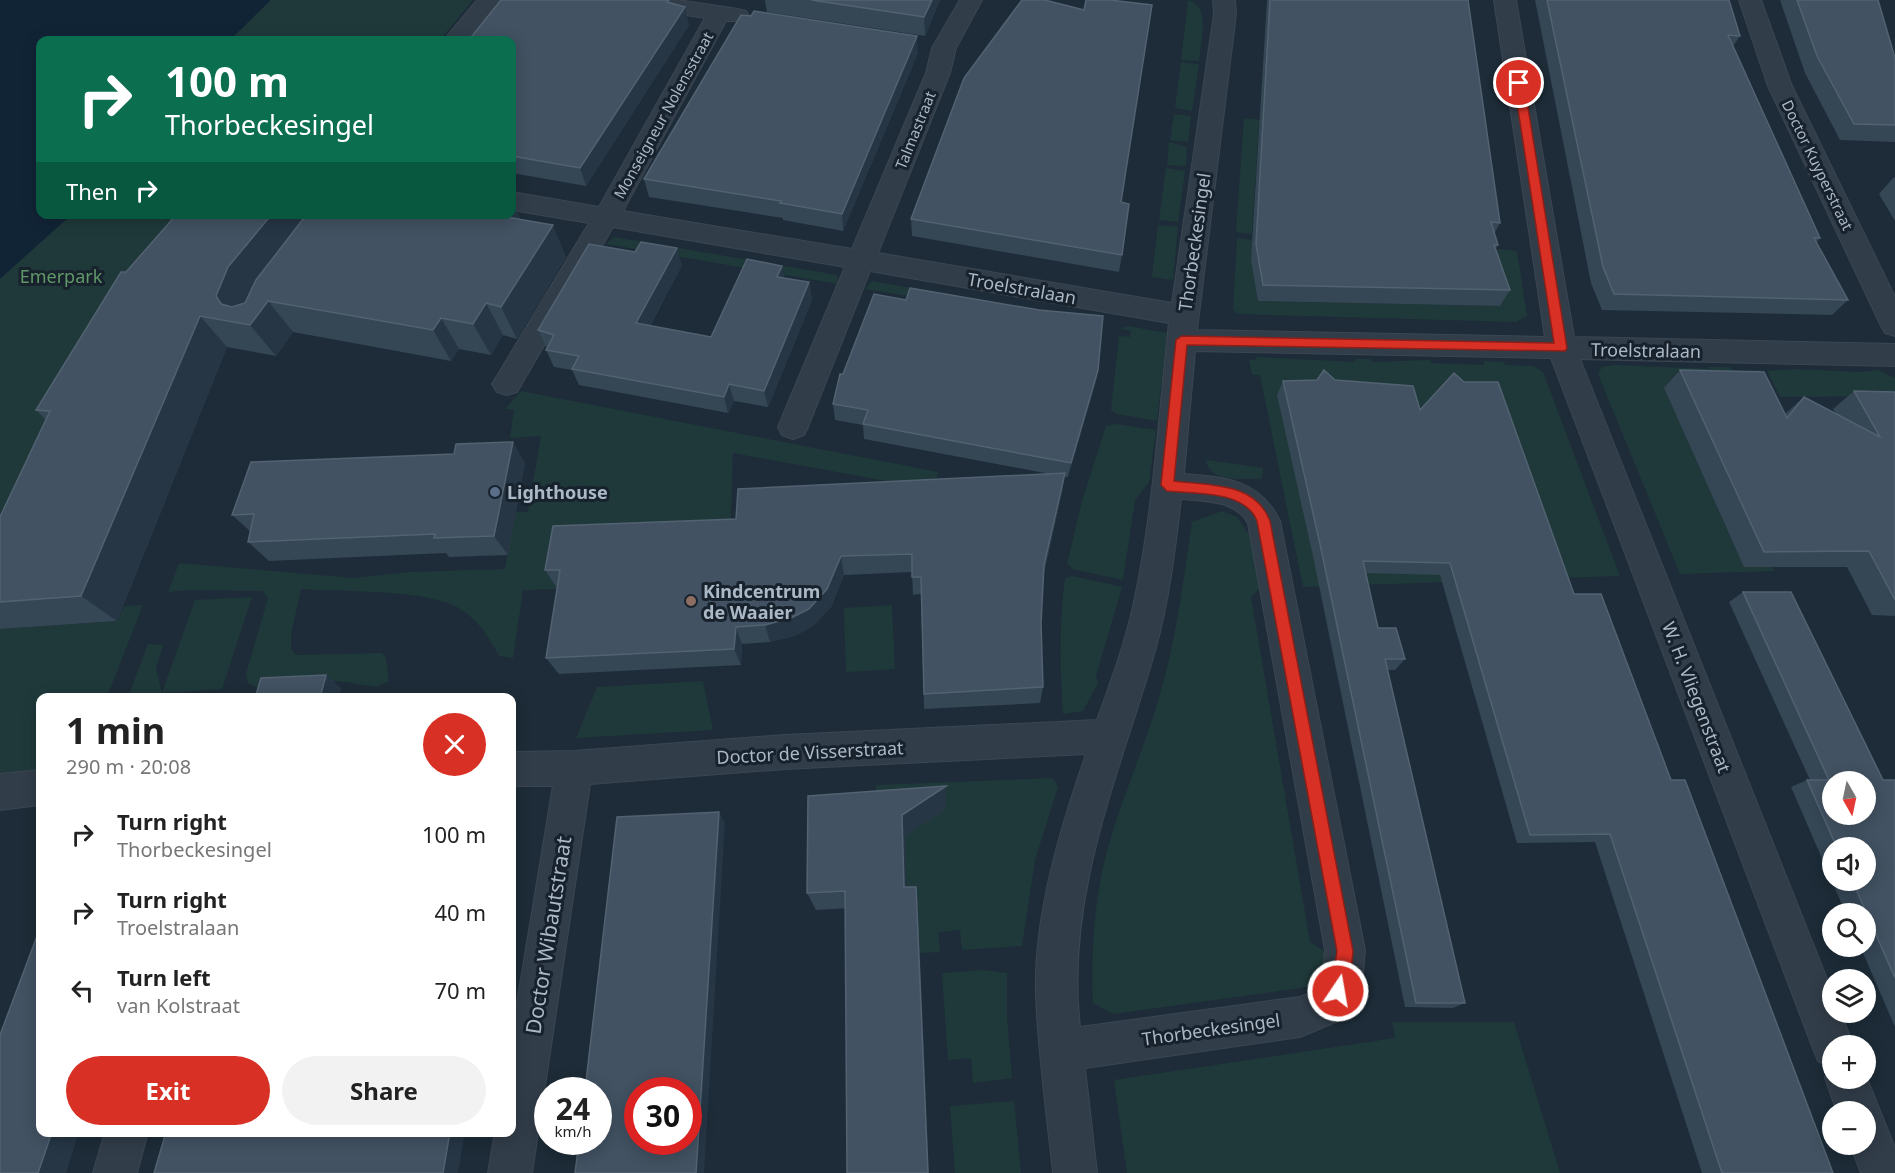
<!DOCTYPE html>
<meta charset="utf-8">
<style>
:root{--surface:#fff;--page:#f2f2f2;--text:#222;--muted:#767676;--accent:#d93025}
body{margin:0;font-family:"Noto Sans",sans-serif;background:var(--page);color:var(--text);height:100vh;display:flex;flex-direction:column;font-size:22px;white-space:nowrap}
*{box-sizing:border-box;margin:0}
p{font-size:20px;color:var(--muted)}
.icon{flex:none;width:33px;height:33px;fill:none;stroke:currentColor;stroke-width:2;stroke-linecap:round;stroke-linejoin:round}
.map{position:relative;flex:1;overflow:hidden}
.drawer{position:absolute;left:36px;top:693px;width:480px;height:444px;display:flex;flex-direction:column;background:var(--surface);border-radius:12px;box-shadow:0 3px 15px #0003}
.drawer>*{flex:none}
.hud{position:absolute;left:36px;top:36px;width:480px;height:183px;border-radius:12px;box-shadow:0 3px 15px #0003;background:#0b6e4f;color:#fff;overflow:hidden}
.needle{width:39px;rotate:171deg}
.buttons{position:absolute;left:1822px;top:771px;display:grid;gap:12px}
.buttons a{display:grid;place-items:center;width:54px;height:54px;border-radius:50%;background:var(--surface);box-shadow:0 3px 15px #0003;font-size:30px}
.speed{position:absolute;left:534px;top:1077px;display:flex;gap:12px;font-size:30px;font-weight:700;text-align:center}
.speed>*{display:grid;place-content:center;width:78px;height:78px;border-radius:50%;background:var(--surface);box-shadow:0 3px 15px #0003;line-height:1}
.speed small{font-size:15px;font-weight:400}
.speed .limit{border:9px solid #d22;background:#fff;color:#111}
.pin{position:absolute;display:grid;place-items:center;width:51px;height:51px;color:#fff;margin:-26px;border:3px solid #fff;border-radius:50%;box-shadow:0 2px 6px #0007}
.me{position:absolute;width:66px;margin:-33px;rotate:12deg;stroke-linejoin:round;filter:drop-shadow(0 0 4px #0008)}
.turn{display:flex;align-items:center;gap:21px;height:126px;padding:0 30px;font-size:27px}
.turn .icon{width:78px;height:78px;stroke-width:2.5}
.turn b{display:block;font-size:42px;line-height:51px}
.then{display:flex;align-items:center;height:57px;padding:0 30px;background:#0003;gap:12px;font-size:22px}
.round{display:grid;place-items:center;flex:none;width:63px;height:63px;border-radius:32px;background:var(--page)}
.head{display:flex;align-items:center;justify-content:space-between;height:102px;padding:0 30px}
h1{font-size:36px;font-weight:700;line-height:45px}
.action{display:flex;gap:12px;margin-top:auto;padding:12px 30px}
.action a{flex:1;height:69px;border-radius:36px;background:var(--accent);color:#fff;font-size:24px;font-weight:700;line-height:69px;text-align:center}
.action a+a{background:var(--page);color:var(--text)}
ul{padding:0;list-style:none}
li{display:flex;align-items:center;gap:18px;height:78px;padding:0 30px}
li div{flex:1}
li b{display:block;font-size:22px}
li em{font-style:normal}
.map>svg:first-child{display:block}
.green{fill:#1f393a}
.water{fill:#112436}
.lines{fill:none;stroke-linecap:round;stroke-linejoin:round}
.street-casing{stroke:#3b4652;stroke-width:2}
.street{fill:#313d49;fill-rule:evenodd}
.wall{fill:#354655;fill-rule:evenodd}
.shaded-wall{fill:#263645}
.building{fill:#425262;stroke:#526271;stroke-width:1.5;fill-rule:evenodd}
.route{fill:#d93025;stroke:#8d1f18;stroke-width:1.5}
.service-dot{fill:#5c6f8a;stroke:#17222d;stroke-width:2}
.education-dot{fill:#8d6e63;stroke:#17222d;stroke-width:2}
.labels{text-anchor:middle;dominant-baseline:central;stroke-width:6;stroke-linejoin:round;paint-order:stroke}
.far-street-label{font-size:15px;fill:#abb8c6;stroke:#17222d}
.street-label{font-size:18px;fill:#abb8c6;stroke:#17222d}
.park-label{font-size:18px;fill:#609868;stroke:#17222d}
.poi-label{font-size:18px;font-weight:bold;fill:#abb8c6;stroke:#17222d;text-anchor:start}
.near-street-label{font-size:21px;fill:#abb8c6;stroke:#17222d}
</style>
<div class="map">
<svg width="1895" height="1173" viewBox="0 0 1895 1173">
<rect width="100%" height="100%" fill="#1d2c38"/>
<path class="green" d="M 0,0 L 473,0 L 440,40 L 40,40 L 40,214 L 230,215 L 0,629 L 117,621 L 124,606 L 143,605 L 107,697 L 40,698 L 40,773 L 0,775 Z
M 1188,0 C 1212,6 1200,43 1199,61 L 1181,60 Z
M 1181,62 L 1199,64 L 1192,111 L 1175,108 Z
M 1174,114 L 1191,116 L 1188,142 L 1170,140 Z
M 1244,118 L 1367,133 L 1259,123 L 1252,234 L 1236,232 Z
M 1169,142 L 1187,147 L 1186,166 L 1167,165 Z
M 1166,168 L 1185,171 L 1178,222 L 1159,220 Z
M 1158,225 L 1178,227 L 1173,280 L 1152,277 Z
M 614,237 L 837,275 L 838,284 L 606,244 Z
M 1237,238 L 1291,245 L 1258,301 L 1499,306 L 1484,248 L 1517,251 L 1527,316 L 1516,322 L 1238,314 L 1233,310 Z
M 872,281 L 990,302 L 987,309 L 865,289 Z
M 1128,326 L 1167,333 L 1157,421 L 1117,414 L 1111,410 L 1119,336 L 1130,337 L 1131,331 L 1120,329 Z
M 1256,357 L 1355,362 L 1355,359 L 1371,359 L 1372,362 L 1430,360 L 1431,363 L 1484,365 L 1484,361 L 1504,362 L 1505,365 L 1533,366 L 1543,372 L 1620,576 L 1303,587 L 1260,375 L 1252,375 L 1249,360 L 1257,360 Z
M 1613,365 L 1710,369 L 1709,367 L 1730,367 L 1732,370 L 1761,370 L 1765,380 L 1664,388 L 1737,551 L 1764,551 L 1775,571 L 1680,574 L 1598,374 L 1602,367 Z
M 1794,369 L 1861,372 L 1878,370 L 1895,378 L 1895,396 L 1780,397 L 1767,371 Z
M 521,391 L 938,472 L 915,551 L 908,485 L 733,453 L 730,539 L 564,545 L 557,589 L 523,590 L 513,658 L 499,656 C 489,637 477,618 457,607 C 424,589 342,592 301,589 L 291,635 L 291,649 L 296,655 L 382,653 L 386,658 L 389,681 L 377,687 L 338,681 L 259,688 L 248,683 L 246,674 L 268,598 L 263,591 L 191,590 L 168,592 L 179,563 L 354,578 L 410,572 L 505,569 L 516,512 L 528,512 L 541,436 L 510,438 L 514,410 L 505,409 Z
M 1116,424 L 1156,430 L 1149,482 L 1135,500 L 1123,580 L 1073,569 L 1067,564 L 1082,501 L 1106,426 Z
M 1206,460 L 1263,468 L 1262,479 C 1244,478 1209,484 1206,460 Z
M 1222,511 L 1237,517 L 1247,532 L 1252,531 L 1262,586 L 1251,597 L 1310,942 L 1328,954 L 1329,975 L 1315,969 L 1316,980 L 1310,986 L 1300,988 L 1113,1014 L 1093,1003 C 1091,950 1094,896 1109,844 C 1123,796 1143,750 1158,701 C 1176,643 1183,582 1192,522 Z
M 1072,576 L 1122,587 L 1096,676 L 1098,683 L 1083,711 L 1063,714 C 1060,668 1059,623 1065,578 Z
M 252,597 L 222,689 L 162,693 L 195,600 Z
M 892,605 L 895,669 L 846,672 L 844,608 Z
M 148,644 L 163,645 L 156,669 L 163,697 L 128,697 Z
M 703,681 L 713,730 L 576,738 L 597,687 Z
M 1053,778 L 1058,787 L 1035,860 L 1022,946 L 962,950 L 960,930 L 938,932 L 940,952 L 920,953 L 907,905 L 905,836 L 908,834 L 876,814 L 876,785 Z
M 984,970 L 1007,973 L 1007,1017 L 1012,1078 L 973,1083 L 971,1058 L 948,1060 L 942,973 Z
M 1392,1022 L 1514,1022 L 1560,1173 L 1127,1173 L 1114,1080 L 1395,1038 Z
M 1014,1101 L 1021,1173 L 955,1173 L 950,1106 Z"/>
<path class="water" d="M 0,0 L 271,0 L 230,40 L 40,40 L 40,214 L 71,215 L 0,279 Z"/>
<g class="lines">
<g class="street-casing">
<path id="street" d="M 477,0 L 500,0 L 467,40 L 444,40 Z
M 623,0 L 678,0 L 738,9 L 746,11 L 749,16 L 746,21 L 726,21 L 623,211 L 852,249 L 926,73 L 932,48 L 960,0 L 982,0 L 956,48 L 950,73 L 878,253 L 1172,303 L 1214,14 L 1213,0 L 1235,0 L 1236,14 L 1197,330 L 1545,337 L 1494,0 L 1516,0 L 1574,337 L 1895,344 L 1895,366 L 1580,359 L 1833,994 L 1833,1012 L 1840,1012 L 1854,1046 L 1833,1046 L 1833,1078 L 1866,1078 L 1866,1076 L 1895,1148 L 1895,1173 L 1861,1173 L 1850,1144 L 1866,1144 L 1866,1112 L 1837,1112 L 1825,1078 L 1830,1066 L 1818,1061 L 1812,1046 L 1551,358 L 1195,351 L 1184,474 C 1225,477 1260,480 1280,521 L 1365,950 L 1363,974 L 1345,1018 L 1300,1037 L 1085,1068 L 1097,1173 L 1053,1173 C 1047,1114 1038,1054 1036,995 C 1033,918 1061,826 1086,754 L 785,769 L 590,784 L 532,1173 L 488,1173 L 495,1132 L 512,1132 L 512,1033 L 553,786 L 512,786 L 512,752 L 574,751 L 785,735 L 1097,720 C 1112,678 1128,636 1136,592 C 1154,504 1159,412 1169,323 L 870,271 L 808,427 L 804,435 L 793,439 L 782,435 L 778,427 L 845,267 L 613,227 L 517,392 L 507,395 L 497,392 L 492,384 L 497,376 L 589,223 L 512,210 L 512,192 L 599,207 L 705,18 L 634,7 L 626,5 ZM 1181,499 C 1204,501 1235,500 1248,523 L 1325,950 L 1323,974 L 1317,990 L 1300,997 L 1080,1027 C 1065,895 1119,775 1155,651 C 1169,601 1175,551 1181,499 Z
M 1739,0 L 1761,0 L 1792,86 L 1895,297 L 1895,336 L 1885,333 L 1881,326 L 1768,86 Z
M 40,770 L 40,805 L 0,810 L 0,774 Z
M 105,1132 L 148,1132 L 137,1173 L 93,1173 Z"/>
</g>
<use href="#street" class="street"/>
</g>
<path class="wall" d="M 765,0 L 940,0 L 925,36 L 767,12 Z
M 1267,0 L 1468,0 L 1500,223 L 1494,234 L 1498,245 L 1496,248 L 1510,290 L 1500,306 L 1258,301 L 1251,260 Z
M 1535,0 L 1729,0 L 1740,36 L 1733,46 L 1820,238 L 1816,243 L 1848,300 L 1832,315 L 1602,310 L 1591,283 Z
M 1780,0 L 1878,0 L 1895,58 L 1895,142 L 1840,140 L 1805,73 Z
M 672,3 L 689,25 L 586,186 L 512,173 L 512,40 Z
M 918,53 L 843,231 L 783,220 L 783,218 L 649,197 L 644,179 Z
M 1894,177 L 1895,178 L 1895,221 L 1879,194 Z
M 1121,202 L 1122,255 L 1119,272 L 912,236 L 911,219 Z
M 514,206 L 520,219 L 566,257 L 517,339 L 503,335 L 491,355 L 459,349 L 451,361 L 293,332 L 276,356 L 227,347 L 117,621 L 0,629 L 0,517 L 46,420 L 36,410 L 126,272 Z
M 682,265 L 650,326 L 711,337 L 782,266 L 784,278 L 809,282 L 812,300 L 768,407 L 734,401 L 728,413 L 579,385 L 572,370 L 554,367 L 546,350 L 547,347 L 546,347 L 538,330 Z
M 1098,370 L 1095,385 L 1068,477 L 1064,477 L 1062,493 L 1044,573 L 1041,623 L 1043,687 L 1040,703 L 924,709 L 921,594 L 913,595 L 912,572 L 844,575 L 831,607 L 813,626 L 795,636 L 770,642 L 742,644 L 741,665 L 559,674 L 546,658 L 557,588 L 545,570 L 736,519 L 1050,474 L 864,439 L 863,425 L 835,420 L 833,404 Z
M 1680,370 L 1785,414 L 1804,397 L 1836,414 L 1833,409 L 1854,391 L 1895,392 L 1895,616 L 1872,615 L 1847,567 L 1744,567 L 1664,388 Z
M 1335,380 L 1420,410 L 1574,594 L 1671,780 L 1833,1173 L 1702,1173 L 1595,842 L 1517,843 L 1440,575 L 1366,573 L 1378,628 L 1405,659 L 1395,670 L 1388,670 L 1465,1003 L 1453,1008 L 1405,1007 L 1313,556 L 1277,395 L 1283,381 Z
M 525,463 L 508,555 L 449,557 L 446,553 L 269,561 L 248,542 L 250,531 L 232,515 Z
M 1743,592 L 1883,780 L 1895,780 L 1895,1027 L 1860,946 L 1866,946 L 1866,914 L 1846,914 L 1791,787 L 1807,780 L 1810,780 L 1729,602 ZM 1833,848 L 1866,848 L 1866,880 L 1833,880 Z
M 946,786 L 946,809 L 905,836 L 906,887 L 918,904 L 816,910 L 807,893 Z"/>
<path class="shaded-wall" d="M 932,0 L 940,0 L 925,36 L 924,17 Z
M 685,7 L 689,25 L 586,186 L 580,168 Z
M 917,36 L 918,53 L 843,231 L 842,214 Z
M 514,206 L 529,239 L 507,217 L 509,214 L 512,214 L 512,210 Z
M 272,214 L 320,214 L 238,322 L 216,296 L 228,267 Z
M 553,225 L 566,257 L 517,339 L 501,307 Z
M 677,248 L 682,265 L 642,340 L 636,323 Z
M 782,266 L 785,283 L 777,277 Z
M 809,282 L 812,300 L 768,407 L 764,391 Z
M 268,301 L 293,332 L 276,356 L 250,325 Z
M 486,303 L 503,335 L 491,355 L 473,324 Z
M 200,316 L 227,347 L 117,621 L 81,596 Z
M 441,318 L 459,349 L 451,361 L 433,330 Z
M 1098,370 L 1095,385 L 1068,477 L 1071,463 Z
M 729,384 L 734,401 L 728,413 L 724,397 Z
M 513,442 L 525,463 L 508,555 L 494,536 Z
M 1065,473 L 1062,493 L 1041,583 L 1044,565 Z
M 841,556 L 844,575 L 831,607 L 813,626 L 795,636 L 770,642 L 765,625 Z
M 736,627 L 742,644 L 741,665 L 734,649 Z
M 326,675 L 341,688 L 339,698 L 320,698 Z
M 946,786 L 946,809 L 905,836 L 907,905 L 904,887 L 902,815 Z
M 719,812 L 725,822 L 704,1173 L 696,1173 Z
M 512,829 L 517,833 L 512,858 Z
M 916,887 L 918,904 L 929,1173 L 928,1173 Z
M 52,1132 L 79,1132 L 66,1173 L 38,1173 Z
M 450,1132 L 465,1132 L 458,1173 L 443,1173 Z"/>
<path class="building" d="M 501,0 L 669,0 L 667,2 L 685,7 L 580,168 L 512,156 L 512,40 L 469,40 Z
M 811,0 L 932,0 L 924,17 Z
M 1022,0 L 1045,0 L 1084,10 L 1086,0 L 1110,0 L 1152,5 L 1121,202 L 1129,204 L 1122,255 L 911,219 L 964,78 Z
M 1270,0 L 1468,0 L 1500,223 L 1491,222 L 1498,245 L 1494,245 L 1510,290 L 1263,285 L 1256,244 Z
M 1547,0 L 1729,0 L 1740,36 L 1728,35 L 1820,238 L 1814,238 L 1848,300 L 1614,294 L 1603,267 Z
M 1797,0 L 1878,0 L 1895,58 L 1895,125 L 1854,124 L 1817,56 Z
M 754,11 L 917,36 L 842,214 L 780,203 L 781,201 L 644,179 L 741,15 L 751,16 Z
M 177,214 L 272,214 L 228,267 L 216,296 L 221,304 L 232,307 L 245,303 L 256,280 L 307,214 L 509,214 L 507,217 L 553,225 L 501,307 L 486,303 L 473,324 L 441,318 L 433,330 L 268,301 L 250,325 L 200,316 L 81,596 L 0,602 L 0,517 L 50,411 L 36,410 L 121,272 L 126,272 Z
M 641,242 L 677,248 L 636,323 L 711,337 L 747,259 L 782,266 L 777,277 L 809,282 L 764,391 L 729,384 L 724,397 L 572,369 L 579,356 L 546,350 L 554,335 L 538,330 L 589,244 L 635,252 Z
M 910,288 L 1039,310 L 1103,316 L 1098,370 L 1071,463 L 863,424 L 868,410 L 833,404 L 840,374 L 843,374 L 874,294 L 906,300 Z
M 1324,370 L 1335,380 L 1413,386 L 1420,410 L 1454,373 L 1464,382 L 1498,382 L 1574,594 L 1601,594 L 1671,780 L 1685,780 L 1833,1173 L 1722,1173 L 1610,834 L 1530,835 L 1450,563 L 1363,561 L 1378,628 L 1396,628 L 1405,659 L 1385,659 L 1465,1003 L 1416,1003 L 1320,544 L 1283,381 L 1317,380 Z
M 1680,370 L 1764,372 L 1787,418 L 1804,397 L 1880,437 L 1854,391 L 1895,392 L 1895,600 L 1869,551 L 1764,552 Z
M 513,442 L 494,536 L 434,538 L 435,534 L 248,542 L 254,514 L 232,515 L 251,462 L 454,454 L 456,444 Z
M 1065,473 L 1044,565 L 1041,623 L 1043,687 L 924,694 L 921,577 L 912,577 L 912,554 L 841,556 L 827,589 L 809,609 L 791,618 L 765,625 L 736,627 L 734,649 L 546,658 L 560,570 L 545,570 L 553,526 L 736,519 L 738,489 Z
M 1743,592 L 1791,592 L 1883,780 L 1895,780 L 1895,978 L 1852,880 L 1866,880 L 1866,848 L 1837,848 L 1807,780 L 1829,780 ZM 1833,782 L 1866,782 L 1866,814 L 1833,814 Z
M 326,675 L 320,698 L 255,698 L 261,678 Z
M 946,786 L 902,815 L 904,887 L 916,887 L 928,1173 L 847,1173 L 845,891 L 807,893 L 808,796 Z
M 719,812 L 696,1173 L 575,1173 L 579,1142 L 598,1142 L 598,1090 L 585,1090 L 617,817 ZM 638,1090 L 688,1090 L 688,1142 L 638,1142 Z
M 40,928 L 40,1132 L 52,1132 L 38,1173 L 0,1173 L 0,1035 Z
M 166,1132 L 450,1132 L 443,1173 L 154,1173 Z"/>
<path class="route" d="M 1519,80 L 1524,83 L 1567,348 L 1565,351 L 1187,345 L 1174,481 C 1211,486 1255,482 1270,521 L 1353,951 C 1352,967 1350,982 1344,997 L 1338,1000 L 1332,997 C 1328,988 1336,962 1337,951 L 1257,521 C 1245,490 1195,494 1167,491 L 1161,485 L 1176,340 L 1182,336 L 1554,343 L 1514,83 Z"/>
<circle class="service-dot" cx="495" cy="492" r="6"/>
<circle class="education-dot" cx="691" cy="601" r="6"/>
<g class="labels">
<g class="far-street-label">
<text transform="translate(663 115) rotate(-61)">Monseigneur Nolensstraat</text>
<text transform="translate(915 130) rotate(-68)">Talmastraat</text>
<text transform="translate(1818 165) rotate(64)">Doctor Kuyperstraat</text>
</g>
<g class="street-label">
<text transform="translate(1194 242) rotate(-82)">Thorbeckesingel</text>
<text transform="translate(1022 288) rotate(10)">Troelstralaan</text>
<text transform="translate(1646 350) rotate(1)">Troelstralaan</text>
<text transform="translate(1697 697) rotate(69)">W. H. Vliegenstraat</text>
<text transform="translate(810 752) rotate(-3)">Doctor de Visserstraat</text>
<text transform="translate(1211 1029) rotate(-8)">Thorbeckesingel</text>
</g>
<g class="park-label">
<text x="61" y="276">Emerpark</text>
</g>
<g class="poi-label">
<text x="507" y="492">Lighthouse</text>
<text x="703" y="591">Kindcentrum<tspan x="703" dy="21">de Waaier</tspan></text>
</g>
<g class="near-street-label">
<text transform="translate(548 935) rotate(-81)">Doctor Wibautstraat</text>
</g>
</g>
</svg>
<div class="buttons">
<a><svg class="needle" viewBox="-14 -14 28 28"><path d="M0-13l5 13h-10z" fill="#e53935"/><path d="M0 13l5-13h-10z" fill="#767676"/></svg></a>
<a><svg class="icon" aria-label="sound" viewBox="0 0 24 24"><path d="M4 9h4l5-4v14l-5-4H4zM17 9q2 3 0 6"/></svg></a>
<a><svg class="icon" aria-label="search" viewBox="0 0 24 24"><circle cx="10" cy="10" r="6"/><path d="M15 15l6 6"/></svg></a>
<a><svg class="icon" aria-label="layers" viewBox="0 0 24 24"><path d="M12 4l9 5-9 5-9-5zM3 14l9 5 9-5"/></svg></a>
<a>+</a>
<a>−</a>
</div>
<div class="speed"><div>24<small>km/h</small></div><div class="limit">30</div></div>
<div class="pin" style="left:1519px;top:83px;background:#d93025"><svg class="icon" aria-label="arrive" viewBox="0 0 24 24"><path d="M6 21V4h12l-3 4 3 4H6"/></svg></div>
<svg class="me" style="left:1338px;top:991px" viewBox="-20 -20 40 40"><circle r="17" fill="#d93025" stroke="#fff" stroke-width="3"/><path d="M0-11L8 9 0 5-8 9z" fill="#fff"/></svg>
<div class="hud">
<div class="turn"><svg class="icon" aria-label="right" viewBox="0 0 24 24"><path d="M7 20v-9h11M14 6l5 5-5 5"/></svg><div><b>100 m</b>Thorbeckesingel</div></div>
<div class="then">Then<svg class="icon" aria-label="right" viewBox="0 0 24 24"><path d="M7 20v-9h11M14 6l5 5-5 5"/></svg></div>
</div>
<section class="drawer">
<div class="head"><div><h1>1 min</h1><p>290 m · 20:08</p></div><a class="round" style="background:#d93025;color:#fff"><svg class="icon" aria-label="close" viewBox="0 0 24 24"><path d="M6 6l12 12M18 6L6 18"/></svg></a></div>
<ul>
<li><svg class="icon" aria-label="right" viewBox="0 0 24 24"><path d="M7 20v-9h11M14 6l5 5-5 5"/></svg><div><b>Turn right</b><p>Thorbeckesingel</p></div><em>100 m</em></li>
<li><svg class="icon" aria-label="right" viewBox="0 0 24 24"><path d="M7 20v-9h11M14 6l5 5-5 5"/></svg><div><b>Turn right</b><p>Troelstralaan</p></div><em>40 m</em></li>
<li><svg class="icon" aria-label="left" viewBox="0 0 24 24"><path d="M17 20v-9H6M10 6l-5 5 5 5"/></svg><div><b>Turn left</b><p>van Kolstraat</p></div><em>70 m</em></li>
</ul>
<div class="action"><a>Exit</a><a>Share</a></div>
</section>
</div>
